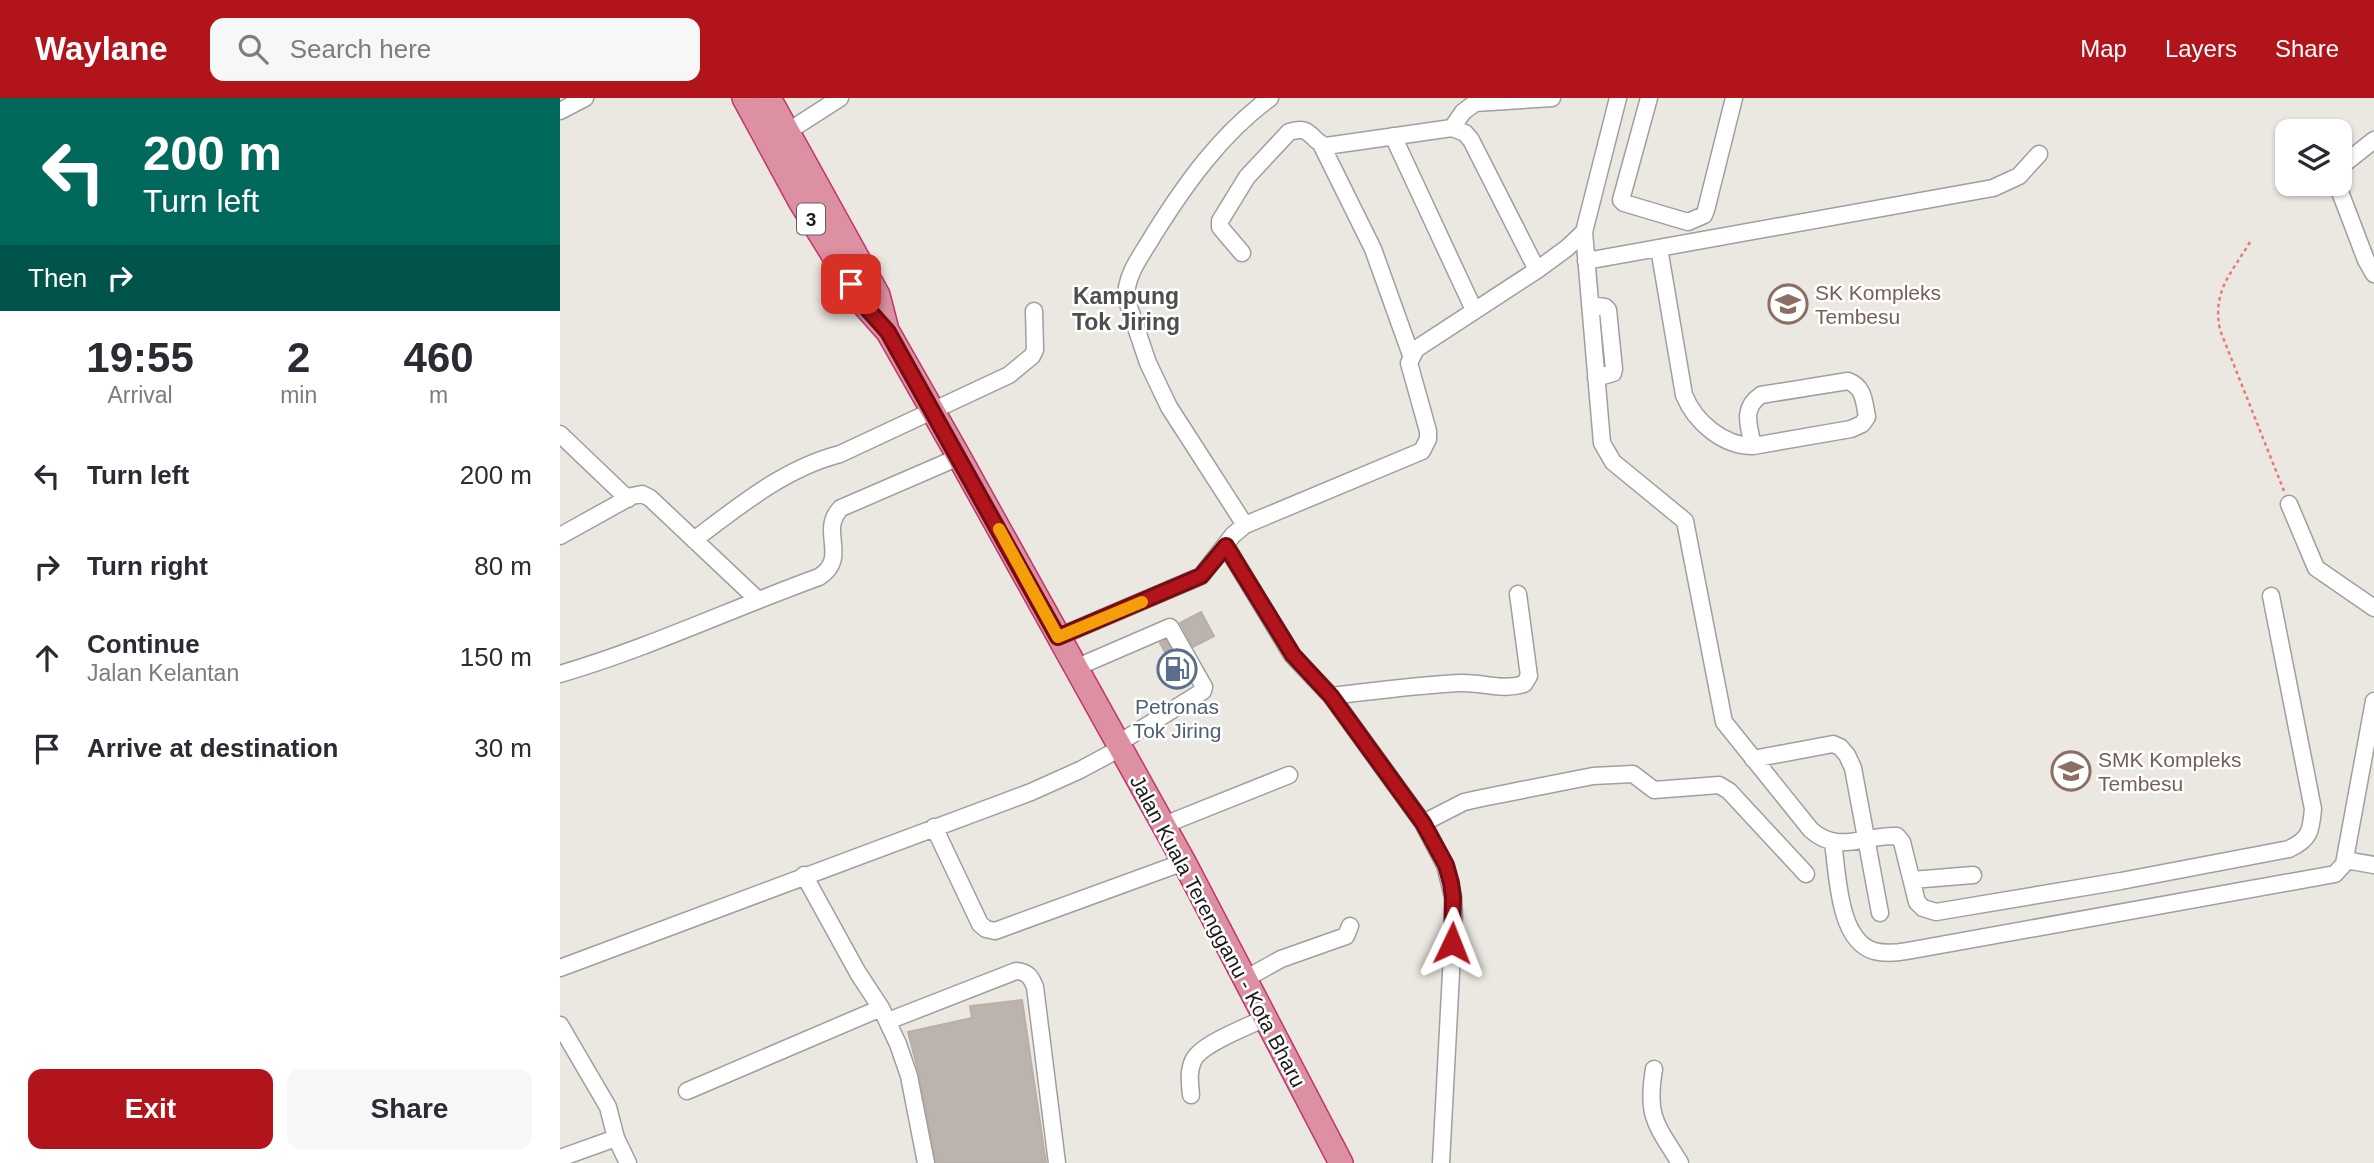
<!DOCTYPE html>
<style>
:root{--surface:#fff;--page:#f7f7f7;--text:#2b2b33;--muted:#7c7c81;--accent:#b2141c}
body{margin:0;font-family:Arial,sans-serif;background:var(--page);color:var(--text);height:100vh;display:flex;flex-direction:column;font-size:26px;white-space:nowrap}
*{box-sizing:border-box;margin:0}
p{font-size:23px;color:var(--muted)}
.icon{flex:none;width:38px;height:38px;fill:none;stroke:currentColor;stroke-width:2;stroke-linecap:round;stroke-linejoin:round}
.map{position:relative;flex:1;overflow:hidden}
.drawer{display:flex;flex-direction:column;background:var(--surface);width:560px}
.drawer>*{flex:none}
.top-card{background:#00695c;color:#fff;overflow:hidden}
.buttons{position:absolute;left:1715px;top:21px;display:grid;gap:14px}
.buttons a{display:grid;place-items:center;width:77px;height:77px;border-radius:14px;background:var(--surface);box-shadow:0 2px 5px #0004;font-size:35px}
.pin{position:absolute;display:grid;place-items:center;width:60px;height:60px;color:#fff;margin:-30px;border-radius:14px;box-shadow:0 4px 10px #0006}
.me{position:absolute;width:77px;margin:-38px;rotate:2deg;stroke-linejoin:round;filter:drop-shadow(0 0 5px #0008)}
.turn{display:flex;align-items:center;gap:24px;height:147px;padding:0 28px;font-size:32px}
.turn .icon{width:91px;height:91px;stroke-width:2.5}
.turn b{display:block;font-size:49px;line-height:60px}
.then{display:flex;align-items:center;height:66px;padding:0 28px;background:#0003;gap:14px;font-size:26px}
.eta{display:flex;justify-content:space-evenly;align-items:center;height:119px;text-align:center}
.eta b{font-size:42px;font-weight:800;line-height:49px}
.primary-button{display:flex;gap:14px;margin-top:auto;padding:14px 28px}
.primary-button a{flex:1;height:80px;border-radius:14px;background:var(--accent);color:#fff;font-size:28px;font-weight:800;line-height:80px;text-align:center}
.primary-button a+a{background:var(--page);color:var(--text)}
ul{padding:0;list-style:none}
li{display:flex;align-items:center;gap:21px;height:91px;padding:0 28px}
li div{flex:1}
li b{display:block;font-size:26px}
li em{font-style:normal}
header{display:flex;align-items:center;gap:42px;box-sizing:border-box;height:98px;padding:0 35px;background:var(--accent);color:#fff}
header strong{font-size:33px}
nav{display:flex;gap:38px;margin-inline-start:auto;font-size:24px}
.search{width:490px;height:63px;background:var(--page);display:flex;align-items:center;gap:18px;box-sizing:border-box;padding:0 24px;border-radius:14px;color:var(--muted);font-size:26px}
main{display:flex;flex:1;min-height:0}
.map>svg:first-child{display:block}
.building{fill:#bbb3ae;stroke:#bbaea5;stroke-width:2}
.lines{fill:none;stroke-linecap:round;stroke-linejoin:round}
.minor-casing{stroke:#9f9f9f;stroke-width:19}
.highway-casing{stroke:#c3356d;stroke-width:26}
.path{stroke:#eb7973;stroke-width:2.5;stroke-dasharray:3.5 3.5;stroke-linecap:butt}
.minor{stroke:#fff;stroke-width:16}
.highway{stroke:#dc90a2;stroke-width:23}
.route-casing{stroke:#740d12;stroke-width:18}
.route{stroke:#b2141c;stroke-width:12}
.slow{stroke:#f59e0b;stroke-width:12}
.labels{text-anchor:middle;dominant-baseline:central;stroke-width:5;stroke-linejoin:round;paint-order:stroke}
.shield{fill:#fff;stroke:#5f5f5f;stroke-width:2}
.shield-label{font-size:19px;font-weight:bold;fill:#1b1b1b}
.education-label{font-size:21px;fill:#785e54;stroke:#fff;text-anchor:start}
.service-label{font-size:21px;fill:#4e5e75;stroke:#fff}
.street-label{font-size:21px;fill:#1b1b1b;stroke:#fff}
.neighbourhood-label{font-size:23px;font-weight:bold;fill:#4e4e4e;stroke:#fff}
</style>
<header>
<strong>Waylane</strong>
<div class="search"><svg class="icon" aria-label="search" viewBox="0 0 24 24"><circle cx="10" cy="10" r="6"/><path d="M15 15l6 6"/></svg>Search here</div>
<nav><a>Map</a><a>Layers</a><a>Share</a></nav>
</header>
<main>
<section class="drawer">
<div class="top-card">
<div class="turn"><svg class="icon" aria-label="left" viewBox="0 0 24 24"><path d="M17 20v-9H6M10 6l-5 5 5 5"/></svg><div><b>200 m</b>Turn left</div></div>
<div class="then">Then<svg class="icon" aria-label="right" viewBox="0 0 24 24"><path d="M7 20v-9h11M14 6l5 5-5 5"/></svg></div>
</div>
<div class="eta">
<div><b>19:55</b><p>Arrival</p></div>
<div><b>2</b><p>min</p></div>
<div><b>460</b><p>m</p></div>
</div>
<ul>
<li><svg class="icon" aria-label="left" viewBox="0 0 24 24"><path d="M17 20v-9H6M10 6l-5 5 5 5"/></svg><div><b>Turn left</b></div><em>200 m</em></li>
<li><svg class="icon" aria-label="right" viewBox="0 0 24 24"><path d="M7 20v-9h11M14 6l5 5-5 5"/></svg><div><b>Turn right</b></div><em>80 m</em></li>
<li><svg class="icon" aria-label="ahead" viewBox="0 0 24 24"><path d="M12 20V5M6 11l6-6 6 6"/></svg><div><b>Continue</b><p>Jalan Kelantan</p></div><em>150 m</em></li>
<li><svg class="icon" aria-label="arrive" viewBox="0 0 24 24"><path d="M6 21V4h12l-3 4 3 4H6"/></svg><div><b>Arrive at destination</b></div><em>30 m</em></li>
</ul>
<div class="primary-button"><a>Exit</a><a>Share</a></div>
</section>
<div class="map">
<svg width="1814" height="1065" viewBox="0 0 1814 1065">
<rect width="100%" height="100%" fill="#ebe7e1"/>
<path class="building" d="M 641,514 L 654,538 L 633,549 L 620,525 Z
M 606,542 L 627,580 L 621,583 L 600,545 Z
M 462,902 L 486,1065 L 376,1065 L 359,976 L 348,934 L 412,920 L 410,908 Z"/>
<g class="lines">
<g class="minor-casing">
<path id="minor" d="M 1058,0 L 1024,134 L 1042,345 L 1053,364 L 1125,423 L 1164,624 L 1251,732 C 1279,757 1305,736 1337,738 L 1342,744 L 1357,804 L 1363,810 L 1376,814 L 1561,783 L 1729,751 C 1750,741 1751,733 1753,711 L 1711,498
M 1089,0 L 1061,102 L 1064,105 L 1128,124 L 1144,117 L 1146,112 L 1174,0
M 0,13 L 25,0
M 892,30 L 903,14 L 915,5 L 992,0
M 227,34 L 280,0
M 833,38 L 914,212
M 762,48 L 813,151 L 851,257
M 1780,69 L 1814,42
M 1777,86 L 1806,162 L 1814,176
M 1099,150 L 1124,297 C 1135,324 1163,348 1193,348 L 1291,331 L 1302,326 L 1307,319 C 1304,303 1304,289 1288,283 L 1201,297 C 1181,311 1189,327 1193,348
M 682,155 L 660,129 L 660,123 L 687,79 L 729,34 C 752,26 750,43 766,48 L 892,30 L 905,35 L 911,42 L 977,172
M 1026,163 L 1433,90 L 1459,78 L 1479,56
M 1030,207 L 1045,209 L 1048,212 L 1054,271 L 1053,275 L 1036,280
M 0,336 L 68,401
M 1729,406 L 1756,470 L 1814,510
M 685,427 L 609,309 L 588,265 L 566,200 C 566,175 582,157 594,136 C 626,85 661,36 710,0
M 0,438 L 72,398 L 82,396 L 90,400 L 197,501
M 134,442 C 179,408 225,370 280,356 L 449,277 L 472,258 L 475,252 L 474,213
M 666,448 L 732,557 L 771,598 L 863,725 L 885,767 L 893,799 L 894,818 L 881,1065
M 498,539 L 641,478 L 673,437 L 685,427 L 862,353 L 868,341 L 868,333 L 849,265 L 856,251 L 977,172 L 1007,150 L 1024,134
M 515,570 L 610,529 L 644,589 L 643,593 L 557,646
M 0,576 C 89,550 173,510 259,479 C 290,459 258,433 281,410 L 399,359
M 771,598 C 814,593 857,587 900,585 C 922,584 942,593 964,586 L 969,578 L 958,496
M 1193,661 L 1273,646 L 1280,649 L 1287,657 L 1293,670 L 1320,815
M 863,725 L 904,704 L 922,700 L 1033,678 L 1073,676 L 1094,692 L 1159,687 L 1169,693 L 1246,776
M 604,727 L 729,677
M 374,729 L 420,826 L 426,831 L 435,833 L 624,764
M 1273,745 C 1278,777 1278,842 1314,853 C 1325,856 1336,855 1347,853 L 1775,776 L 1784,766 L 1814,603
M 1785,762 L 1814,767
M 244,777 L 298,875 L 321,910 L 338,946 L 349,978 L 366,1065
M 1352,782 L 1413,777
M 0,870 L 471,694 L 520,672 L 559,651
M 685,881 L 721,861 L 786,838 L 790,828
M 328,923 L 456,873 C 468,874 471,879 475,889 L 497,1065
M 0,927 L 48,1009 L 56,1040 L 0,1060
M 1094,971 C 1086,1019 1096,1026 1120,1065
M 127,993 L 321,910
M 631,997 C 630,985 628,974 633,963 C 640,946 687,929 705,920
M 56,1040 L 68,1065"/>
</g>
<g class="highway-casing">
<path id="highway" d="M 184,0 L 241,105 L 304,207 L 328,234 L 399,359 L 624,764 L 781,1065
M 209,0 L 318,197 L 326,228"/>
</g>
<path class="path" d="M 1690,144 C 1671,176 1652,193 1660,232 L 1724,393"/>
<use href="#minor" class="minor"/>
<use href="#highway" class="highway"/>
</g>
<g class="lines">
<g class="route-casing">
<path id="route" d="M 291,186 L 304,207 L 328,234 L 498,539 L 641,478 L 666,448 L 733,557 L 771,598 L 863,725 L 886,767 L 891,785 L 893,799 L 892,845"/>
</g>
<use href="#route" class="route"/>
<path class="slow" d="M 439,431 L 498,539 L 582,504"/>
</g>
<defs>
<g id="school-ring" transform="scale(2.0125)"><circle r="9.5" fill="#fff" stroke="#8d6e63" stroke-width="1.5"/><path d="M0-5L7-2L0 1L-7-2ZM-4 1L0 2.5L4 1V4Q0 6-4 4Z" fill="#8d6e63"/></g>
<g id="fuel-ring" transform="scale(2.0125)"><circle r="9.5" fill="#fff" stroke="#5c6f8a" stroke-width="1.5"/><path d="M-5.5-6h7V0h2V4h1.3V-2.5L3-4.5l.8-.8L6-3V5H2.5V1h-1V6h-7ZM-4.2-4.7v3.2H.2V-4.7Z" fill="#5c6f8a"/></g>
</defs>
<g fill-rule="evenodd">
<use href="#school-ring" x="1228" y="206"/>
<use href="#fuel-ring" x="617" y="571"/>
<use href="#school-ring" x="1511" y="673"/>
</g>
<g class="labels">
<rect class="shield" x="237" y="105.5" width="28" height="31" rx="5"/>
<g class="shield-label">
<text x="251" y="121">3</text>
</g>
<g class="education-label">
<text x="1255" y="194">SK Kompleks<tspan x="1255" dy="24">Tembesu</tspan></text>
<text x="1538" y="661">SMK Kompleks<tspan x="1538" dy="24">Tembesu</tspan></text>
</g>
<g class="service-label">
<text x="617" y="608">Petronas<tspan x="617" dy="24">Tok Jiring</tspan></text>
</g>
<g class="street-label">
<text transform="translate(658 833) rotate(62)">Jalan Kuala Terengganu - Kota Bharu</text>
</g>
<g class="neighbourhood-label">
<text x="566" y="198">Kampung<tspan x="566" dy="26">Tok Jiring</tspan></text>
</g>
</g>
</svg>
<div class="buttons">
<a><svg class="icon" aria-label="layers" viewBox="0 0 24 24"><path d="M12 4l9 5-9 5-9-5zM3 14l9 5 9-5"/></svg></a>
</div>
<div class="pin" style="left:291px;top:186px;background:#d93025"><svg class="icon" aria-label="arrive" viewBox="0 0 24 24"><path d="M6 21V4h12l-3 4 3 4H6"/></svg></div>
<svg class="me" style="left:892px;top:845px" viewBox="-20 -20 40 40"><path d="M0-17L14 15 0 8-14 15z" fill="#b2141c" stroke="#fff" stroke-width="4"/></svg>
</div>
</main>
